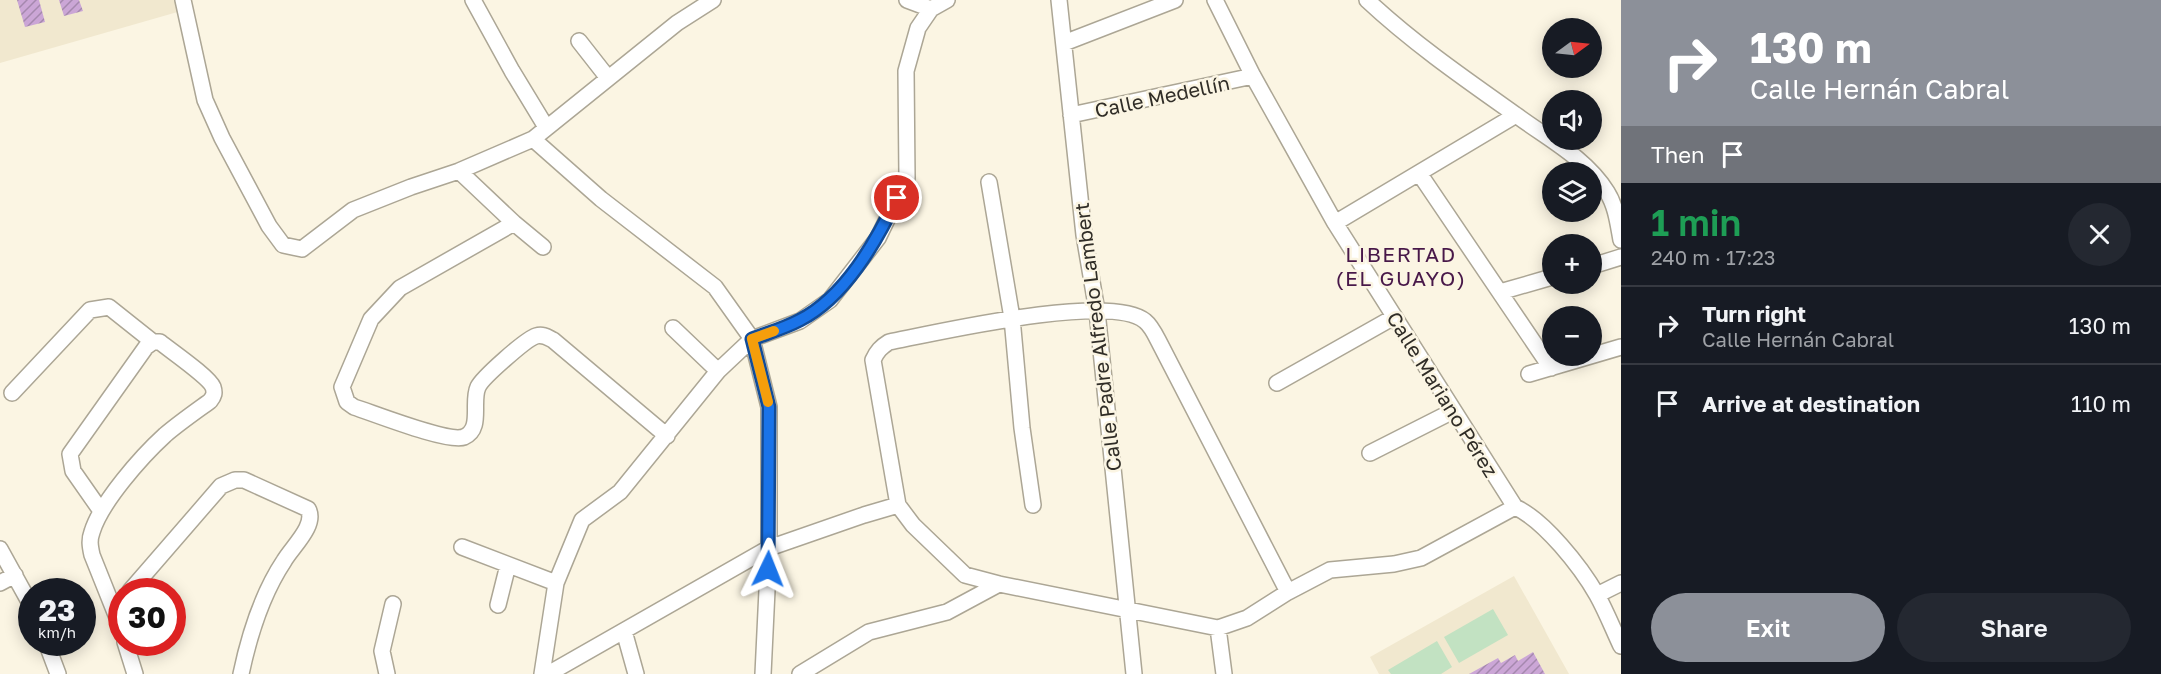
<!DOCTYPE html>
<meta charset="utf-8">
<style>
:root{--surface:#171b24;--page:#242831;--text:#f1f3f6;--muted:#9ea1a6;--line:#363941;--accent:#8c9099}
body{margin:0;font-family:"Golos Text",sans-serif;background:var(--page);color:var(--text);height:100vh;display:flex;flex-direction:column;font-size:22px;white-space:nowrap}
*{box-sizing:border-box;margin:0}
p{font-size:20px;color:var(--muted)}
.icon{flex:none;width:33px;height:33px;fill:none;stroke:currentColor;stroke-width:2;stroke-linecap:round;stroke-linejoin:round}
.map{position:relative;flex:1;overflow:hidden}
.drawer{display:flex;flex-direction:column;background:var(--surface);width:540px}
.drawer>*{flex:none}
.top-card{background:#8c9099;color:#fff;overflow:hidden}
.needle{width:39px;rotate:75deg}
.fabs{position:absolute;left:1542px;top:18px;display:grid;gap:12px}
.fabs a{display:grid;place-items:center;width:60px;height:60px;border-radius:50%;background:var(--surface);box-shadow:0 3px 15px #0003;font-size:30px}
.speed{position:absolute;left:18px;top:578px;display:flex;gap:12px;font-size:30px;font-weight:700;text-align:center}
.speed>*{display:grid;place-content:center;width:78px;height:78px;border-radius:50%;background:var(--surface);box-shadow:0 3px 15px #0003;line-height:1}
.speed small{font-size:15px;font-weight:400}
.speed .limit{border:9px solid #d22;background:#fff;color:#111}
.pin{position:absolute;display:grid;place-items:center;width:51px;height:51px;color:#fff;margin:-26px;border:3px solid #fff;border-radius:50%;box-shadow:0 2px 6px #0007}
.me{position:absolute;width:66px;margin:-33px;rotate:2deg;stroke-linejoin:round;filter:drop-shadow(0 0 4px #0008)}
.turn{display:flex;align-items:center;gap:21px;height:126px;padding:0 30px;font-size:27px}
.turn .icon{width:78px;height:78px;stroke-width:2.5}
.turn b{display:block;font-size:42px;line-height:51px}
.then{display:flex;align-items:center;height:57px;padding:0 30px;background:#0003;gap:12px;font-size:22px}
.round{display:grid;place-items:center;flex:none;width:63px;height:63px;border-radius:32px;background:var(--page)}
.headline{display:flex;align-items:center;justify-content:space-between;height:102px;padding:0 30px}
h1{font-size:36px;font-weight:600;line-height:45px;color:#1e9e55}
.button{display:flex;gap:12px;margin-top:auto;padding:12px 30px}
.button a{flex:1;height:69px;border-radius:36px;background:var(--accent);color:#fff;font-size:24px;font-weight:600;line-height:69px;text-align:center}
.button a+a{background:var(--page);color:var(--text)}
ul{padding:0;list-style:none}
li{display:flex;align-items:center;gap:18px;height:78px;padding:0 30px;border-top:2px solid var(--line)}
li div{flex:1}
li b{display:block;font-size:22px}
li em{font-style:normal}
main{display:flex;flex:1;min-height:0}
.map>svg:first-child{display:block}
.built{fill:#f1e8cf}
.grass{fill:#c2e2c2}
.building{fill:url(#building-hatch)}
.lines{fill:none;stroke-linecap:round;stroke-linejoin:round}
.minor-casing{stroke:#aca695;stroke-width:18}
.minor{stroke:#fff;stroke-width:15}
.route-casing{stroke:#114b97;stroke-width:15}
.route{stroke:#1a73e8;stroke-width:10}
.slow{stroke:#f59e0b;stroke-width:10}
.labels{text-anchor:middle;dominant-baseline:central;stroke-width:5;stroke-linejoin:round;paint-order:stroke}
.street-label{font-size:20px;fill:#302d27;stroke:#fbf5e3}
.neighbourhood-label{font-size:21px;letter-spacing:1.5px;fill:#481849;stroke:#fbf5e3}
</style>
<main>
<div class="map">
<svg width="1621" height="674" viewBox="0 0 1621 674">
<defs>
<pattern id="building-hatch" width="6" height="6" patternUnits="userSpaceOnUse" patternTransform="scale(1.5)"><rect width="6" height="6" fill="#cba6d6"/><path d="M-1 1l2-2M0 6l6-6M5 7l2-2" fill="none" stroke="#a588ae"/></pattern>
</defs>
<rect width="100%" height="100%" fill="#fbf5e3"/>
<path class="built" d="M 0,0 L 179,0 L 181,11 L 0,63 Z
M 1514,576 L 1569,674 L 1379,674 L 1370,657 Z"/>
<path class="grass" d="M 1493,609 L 1508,635 L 1459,663 L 1444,637 Z
M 1437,641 L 1452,667 L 1441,674 L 1391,674 L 1388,670 Z"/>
<path class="building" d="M 17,0 L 39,0 L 45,22 L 25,27 Z
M 59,0 L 79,0 L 83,11 L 64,16 Z
M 1533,652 L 1545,674 L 1469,674 L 1498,658 L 1501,663 L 1515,655 L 1518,661 Z"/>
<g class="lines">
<g class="minor-casing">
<path id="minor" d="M 183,0 L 205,100 L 222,138 L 269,226 L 283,245 L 302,249 L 353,210 L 411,187 L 459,171 L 533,139 L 677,23 L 713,0
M 473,0 L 512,71 L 546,127
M 907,0 L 931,9
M 1059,0 L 1084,235 L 1097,311 L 1134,674
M 1215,0 L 1253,76 L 1335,223 L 1515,507 C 1544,520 1581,567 1597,595 C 1606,611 1613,629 1621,646
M 1367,0 C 1413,43 1465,79 1516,115 C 1547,138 1586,158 1607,192 C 1616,206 1618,224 1621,240
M 579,41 L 608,78
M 1064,43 L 1175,0
M 1071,115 L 1253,76
M 533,139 L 601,199 L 715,287 L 752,339 L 769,407 L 769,548 L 763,674
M 459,171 L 514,223 L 543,247
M 1419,173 L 1551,368
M 989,182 L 1012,318 L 1022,428 L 1033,505
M 514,223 L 400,288 L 371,319 L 342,387 L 347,402 L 354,407 C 373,413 448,443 464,437 C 483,429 471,402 478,387 C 482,378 526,339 536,336 C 543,334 547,337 553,340 L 667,436
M 1335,223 L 1516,115
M 1592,266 L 1621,257
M 1500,292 L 1552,277
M 673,328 L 718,371
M 1529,374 L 1621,347
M 1277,383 L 1394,317
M 12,393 L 90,310 L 109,307 L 153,342
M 1370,453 L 1453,411
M 101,511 L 73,471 L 70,454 L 146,347 L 153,342 L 160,342 C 171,351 209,377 213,387 C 215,393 214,396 210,401 C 195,412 179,423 165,435 C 142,456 101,502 92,532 C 89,540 90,546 92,555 L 122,630
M 462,547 L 556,583
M 0,549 L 32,607
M 0,583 L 15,575
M 130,591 L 221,486 L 235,480 L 244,480 L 308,509 C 317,525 292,547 284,561 C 262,594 249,636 241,674
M 1288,592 L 1158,340 C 1155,334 1150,325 1145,321 C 1111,292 935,333 889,342 C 881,347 877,351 873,360 L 898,505 L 913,525 L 965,575 L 999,584 L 1218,628 L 1247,618 L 1288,592 L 1330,570 L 1394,564 L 1421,558 L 1515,507
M 1597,595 L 1621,583
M 498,605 L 508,565
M 1218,628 L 1224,674
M 624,631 L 636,674
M 46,642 L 58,674
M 125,642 L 135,674
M 387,674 L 382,651 L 393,604
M 542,674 L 556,583 L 582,520 L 620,492 L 718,371 L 752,339 L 800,321 L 830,300 L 878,238 L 907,178 L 906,71 L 918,28 L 931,9 L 947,0
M 548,674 L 769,548 L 864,515 L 898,505
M 800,674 L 869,632 L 947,612 L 999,584"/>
</g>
<use href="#minor" class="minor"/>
</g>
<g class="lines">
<g class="route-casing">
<path id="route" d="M 768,569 L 769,407 L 752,339 C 768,333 785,328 800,320 C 845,297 876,242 897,198"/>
</g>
<use href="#route" class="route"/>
<path class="slow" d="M 768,402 L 752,339 L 774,331"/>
</g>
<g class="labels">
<g class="street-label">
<text transform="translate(1162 96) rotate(-12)">Calle Medellín</text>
<text transform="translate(1097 337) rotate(-97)">Calle Padre Alfredo Lambert</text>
<text transform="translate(1443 394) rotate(58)">Calle Mariano Pérez</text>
</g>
<g class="neighbourhood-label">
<text x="1401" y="254">LIBERTAD<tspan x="1401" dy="24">(EL GUAYO)</tspan></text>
</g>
</g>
</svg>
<div class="fabs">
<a><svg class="needle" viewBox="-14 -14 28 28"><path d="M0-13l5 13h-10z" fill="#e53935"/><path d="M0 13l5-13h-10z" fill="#9ea1a6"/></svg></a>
<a><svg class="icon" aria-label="sound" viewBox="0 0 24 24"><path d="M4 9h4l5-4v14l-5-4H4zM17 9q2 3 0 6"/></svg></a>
<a><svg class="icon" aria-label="layers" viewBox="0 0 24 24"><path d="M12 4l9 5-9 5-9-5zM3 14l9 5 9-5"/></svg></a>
<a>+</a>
<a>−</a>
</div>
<div class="speed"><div>23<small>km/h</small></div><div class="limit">30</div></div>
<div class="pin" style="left:897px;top:198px;background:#d93025"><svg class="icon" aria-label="arrive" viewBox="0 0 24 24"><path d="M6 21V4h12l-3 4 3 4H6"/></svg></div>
<svg class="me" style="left:768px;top:569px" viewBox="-20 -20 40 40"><path d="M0-17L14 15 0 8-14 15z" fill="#1a73e8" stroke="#fff" stroke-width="4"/></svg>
</div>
<section class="drawer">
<div class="top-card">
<div class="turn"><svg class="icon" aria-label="right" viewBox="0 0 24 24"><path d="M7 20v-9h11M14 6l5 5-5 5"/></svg><div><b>130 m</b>Calle Hernán Cabral</div></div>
<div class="then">Then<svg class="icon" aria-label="arrive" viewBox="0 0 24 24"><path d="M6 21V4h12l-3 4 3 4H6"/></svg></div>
</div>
<div class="headline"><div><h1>1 min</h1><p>240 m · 17:23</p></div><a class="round"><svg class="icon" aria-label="close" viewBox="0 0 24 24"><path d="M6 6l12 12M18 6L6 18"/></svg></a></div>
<ul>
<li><svg class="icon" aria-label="right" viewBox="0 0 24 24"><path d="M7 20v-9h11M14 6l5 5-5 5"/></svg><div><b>Turn right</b><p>Calle Hernán Cabral</p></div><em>130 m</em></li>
<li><svg class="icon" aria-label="arrive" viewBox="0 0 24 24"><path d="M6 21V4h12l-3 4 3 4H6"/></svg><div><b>Arrive at destination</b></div><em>110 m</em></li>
</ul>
<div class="button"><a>Exit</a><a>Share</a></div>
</section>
</main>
